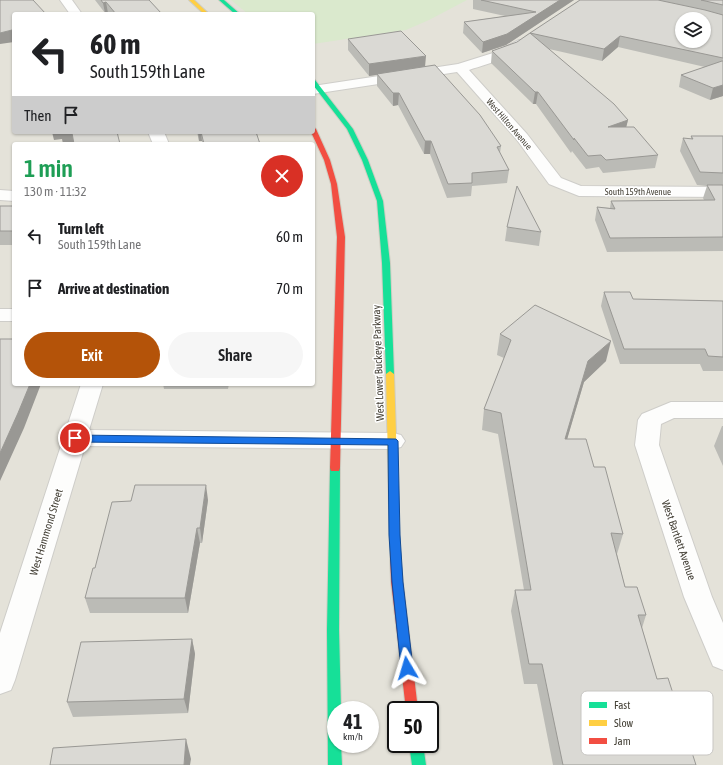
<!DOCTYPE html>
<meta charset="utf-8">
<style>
:root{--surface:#fff;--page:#f6f6f6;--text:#202124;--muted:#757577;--accent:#b45309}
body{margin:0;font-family:"Asap Condensed",sans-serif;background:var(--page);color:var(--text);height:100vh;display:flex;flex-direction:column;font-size:15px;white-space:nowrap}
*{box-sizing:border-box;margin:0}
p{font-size:13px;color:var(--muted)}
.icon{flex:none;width:22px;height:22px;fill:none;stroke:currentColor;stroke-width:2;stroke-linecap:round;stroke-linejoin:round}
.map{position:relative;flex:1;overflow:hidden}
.side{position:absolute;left:12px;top:142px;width:303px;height:244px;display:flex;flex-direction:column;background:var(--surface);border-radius:4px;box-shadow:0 1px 3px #0004}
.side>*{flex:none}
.guide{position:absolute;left:12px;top:12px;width:303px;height:122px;border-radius:4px;box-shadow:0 1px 3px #0004;background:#fff;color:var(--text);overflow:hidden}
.tools{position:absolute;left:675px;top:12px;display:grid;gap:8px}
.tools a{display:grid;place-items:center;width:36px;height:36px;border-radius:50%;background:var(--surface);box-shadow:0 1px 3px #0004;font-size:20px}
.speed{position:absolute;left:327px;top:701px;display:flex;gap:8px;font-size:20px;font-weight:700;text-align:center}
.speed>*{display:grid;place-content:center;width:52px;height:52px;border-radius:50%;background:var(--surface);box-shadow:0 1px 3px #0004;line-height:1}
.speed small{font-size:10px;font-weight:400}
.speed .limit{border:2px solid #111;border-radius:6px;background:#fff;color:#111}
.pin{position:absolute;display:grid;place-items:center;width:34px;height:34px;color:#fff;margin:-17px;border:2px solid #fff;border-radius:50%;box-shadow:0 1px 4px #0007}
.me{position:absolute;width:44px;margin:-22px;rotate:353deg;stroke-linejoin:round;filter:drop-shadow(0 0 3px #0008)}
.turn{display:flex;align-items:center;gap:14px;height:84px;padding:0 12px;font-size:18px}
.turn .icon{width:52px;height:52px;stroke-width:2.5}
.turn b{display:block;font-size:28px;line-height:34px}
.then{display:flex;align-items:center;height:38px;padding:0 12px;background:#0003;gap:8px;font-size:15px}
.round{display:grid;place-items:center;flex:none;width:42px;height:42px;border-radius:21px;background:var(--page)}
.summary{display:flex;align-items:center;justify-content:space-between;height:68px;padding:0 12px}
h1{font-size:24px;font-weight:600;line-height:30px;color:#1e9e55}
.cta{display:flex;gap:8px;margin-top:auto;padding:8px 12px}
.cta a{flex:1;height:46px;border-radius:24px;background:var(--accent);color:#fff;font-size:16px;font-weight:600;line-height:46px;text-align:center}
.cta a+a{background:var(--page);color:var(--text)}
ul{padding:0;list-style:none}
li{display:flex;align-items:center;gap:12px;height:52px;padding:0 12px}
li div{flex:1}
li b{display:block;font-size:15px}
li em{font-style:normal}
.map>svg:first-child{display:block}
.residential{fill:#e4e2d9;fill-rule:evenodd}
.green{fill:#dae9cd}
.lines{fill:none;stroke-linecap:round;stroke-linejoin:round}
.street-casing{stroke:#cecdc9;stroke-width:2}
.fast-casing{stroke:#cfcdc2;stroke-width:2}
.slow-casing{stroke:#cfcdc2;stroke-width:2}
.jam-casing{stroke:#cfcdc2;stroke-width:2}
.street{fill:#fdfdfc;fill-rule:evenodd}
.fast{fill:#16e098;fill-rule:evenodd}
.slow{fill:#ffcf43;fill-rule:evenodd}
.jam{fill:#f24e42;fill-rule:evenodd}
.wall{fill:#bbbbb6}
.shaded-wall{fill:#999894}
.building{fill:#dad9d4;stroke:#999894;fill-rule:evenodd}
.route{fill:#1a73e8;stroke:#114b97}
.labels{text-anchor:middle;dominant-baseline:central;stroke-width:3;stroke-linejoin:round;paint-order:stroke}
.far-street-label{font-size:9px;fill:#464238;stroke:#fff}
.street-label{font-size:11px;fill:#464238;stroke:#fff}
.key{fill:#fff;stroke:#c8c6c3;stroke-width:1}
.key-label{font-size:11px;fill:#464238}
</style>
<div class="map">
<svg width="723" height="765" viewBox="0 0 723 765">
<rect width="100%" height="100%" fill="#f1f0eb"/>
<path class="residential" d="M 0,0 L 723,0 L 723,765 L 0,765 ZM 14,14 L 313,14 L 313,132 L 14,132 ZM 682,19 L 704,19 L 704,41 L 682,41 ZM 14,144 L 313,144 L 313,384 L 14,384 ZM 336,710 L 370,710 L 370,744 L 336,744 ZM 396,710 L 430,710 L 430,744 L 396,744 Z"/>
<path class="green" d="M 231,0 L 467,0 L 429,20 L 406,30 L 313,44 L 313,14 L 248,14 Z"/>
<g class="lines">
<g class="street-casing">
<path id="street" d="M 60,0 L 72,0 L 82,14 L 70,14 Z
M 519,40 L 523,41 L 525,44 C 516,57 484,65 469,70 L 527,134 L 561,178 L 581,186 L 723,187 L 723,197 L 579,196 L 549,184 L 517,140 L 457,72 L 313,94 L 313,86 L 458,64 L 493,53 Z
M 148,132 L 164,132 L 169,144 L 153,144 Z
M 0,190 L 14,191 L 14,201 L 0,200 Z
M 0,309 L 14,309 L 14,321 L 0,321 Z
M 81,384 L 103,384 L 89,430 L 393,433 L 401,435 L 405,441 L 401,447 L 393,449 L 85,446 L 15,680 L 11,690 L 0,694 L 0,633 Z
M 671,402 L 723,402 L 723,418 L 674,418 L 661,424 L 659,445 L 712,597 L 723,623 L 723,670 L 713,666 L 684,597 L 635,445 L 638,420 L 642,414 Z"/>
</g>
<g class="fast-casing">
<path id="fast" d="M 219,0 L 224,0 L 240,14 L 235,14 Z
M 313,79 L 315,80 L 353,129 L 368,160 L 383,201 L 390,263 L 394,374 L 390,377 L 386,374 L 382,263 L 377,201 L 362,160 L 347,129 L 313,85 Z
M 335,464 L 339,465 L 340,468 L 339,630 L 341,710 L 336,710 L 336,744 L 341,744 L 342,765 L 328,765 L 327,630 L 330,468 L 331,465 Z
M 409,744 L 423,744 L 426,765 L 412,765 Z"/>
</g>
<g class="slow-casing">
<path id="slow" d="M 189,0 L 194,0 L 209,14 L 204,14 Z
M 390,371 L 394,374 L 400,552 L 399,555 L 395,556 L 391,555 L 390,552 L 386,374 Z"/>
</g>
<g class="jam-casing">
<path id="jam" d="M 313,127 L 316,129 L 330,160 L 337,184 L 345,237 L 340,468 L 339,471 L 331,471 L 330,468 L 337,237 L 331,184 L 324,160 L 311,132 L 313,132 Z
M 395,548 L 399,549 L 400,552 L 403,582 L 418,710 L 406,710 L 391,582 L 390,552 L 391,549 Z"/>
</g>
<use href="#street" class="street"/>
<use href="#fast" class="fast"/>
<use href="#slow" class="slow"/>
<use href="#jam" class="jam"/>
</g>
<path class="wall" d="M 95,0 L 149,0 L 162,14 L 109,14 L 108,13 L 105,13 Z
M 473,0 L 574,0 L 506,45 L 482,53 L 463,33 L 464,22 L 505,16 L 473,9 Z
M 580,0 L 723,0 L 723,96 L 710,100 L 679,87 L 681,75 L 705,67 L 618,47 L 602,61 L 549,49 L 628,120 L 626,127 L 658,155 L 655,168 L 603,173 L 599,167 L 586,169 L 572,151 L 571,153 L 536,104 L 533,104 L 491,63 L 492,51 L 517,42 Z
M 348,39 L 425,67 L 501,146 L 500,153 L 509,170 L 507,183 L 472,186 L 471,196 L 447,198 L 430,154 L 424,154 L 398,105 L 393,106 L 377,86 L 377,75 L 369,76 L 348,50 Z
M 197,132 L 256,132 L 260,144 L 202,144 L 202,141 L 199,141 Z
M 691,136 L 723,136 L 723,251 L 607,252 L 595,220 L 597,207 L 610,208 L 611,201 L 704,200 L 703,198 L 707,186 L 697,185 L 680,151 L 683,138 L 691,139 Z
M 0,206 L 14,206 L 14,245 L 0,245 Z
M 507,227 L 541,232 L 539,246 L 505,241 Z
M 604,292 L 633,299 L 723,301 L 723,371 L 703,371 L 700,364 L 620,364 L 601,306 Z
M 500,334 L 606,361 L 584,382 L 567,439 L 594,467 L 623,534 L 617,554 L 625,587 L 646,615 L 642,628 L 657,679 L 696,765 L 553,765 L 537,684 L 524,684 L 511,611 L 515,590 L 524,590 L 498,434 L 482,430 L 484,409 L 504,358 L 497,355 Z
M 163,384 L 229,384 L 228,389 L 164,389 Z
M 722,426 L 723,426 L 723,466 L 714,446 Z
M 208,500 L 202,543 L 200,543 L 188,613 L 90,613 L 85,598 L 95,568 Z
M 192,639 L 195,654 L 188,713 L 73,717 L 67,702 Z"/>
<path class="shaded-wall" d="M 560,0 L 574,0 L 506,45 L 482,53 L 483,42 Z
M 106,2 L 108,13 L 105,13 L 103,3 Z
M 12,30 L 14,37 L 14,42 L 0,44 L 0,33 Z
M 620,36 L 618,47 L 602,61 L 604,49 Z
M 426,56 L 425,67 L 369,76 L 369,64 Z
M 723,85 L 723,96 L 710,100 L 713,88 Z
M 535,92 L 538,92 L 536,104 L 533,104 Z
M 393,93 L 399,93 L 398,105 L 393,106 Z
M 628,120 L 625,132 L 608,127 Z
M 52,132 L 72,133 L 75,144 L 63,144 L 62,139 L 54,140 Z
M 198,132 L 201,132 L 202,141 L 199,141 Z
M 425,141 L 431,141 L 430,154 L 424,154 Z
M 611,341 L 606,361 L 584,382 L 561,460 L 565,439 L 588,361 Z
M 30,384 L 41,384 L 24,428 L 0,481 L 0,453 Z
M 206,485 L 208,500 L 202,543 L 200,528 Z
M 197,528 L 200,543 L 188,613 L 185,598 Z
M 192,639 L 195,654 L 188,713 L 184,699 Z
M 186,739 L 191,759 L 190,765 L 184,765 Z"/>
<path class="building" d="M 0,0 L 33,0 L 46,14 L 14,14 L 14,38 L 12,30 L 0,33 Z
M 101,0 L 149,0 L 162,14 L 116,14 L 106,2 L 103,3 Z
M 481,0 L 560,0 L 507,34 L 483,42 L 464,22 L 536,12 Z
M 580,0 L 658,0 L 705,10 L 723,15 L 723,58 L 620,36 L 604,49 L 530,33 ZM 682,19 L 704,19 L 704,41 L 682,41 Z
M 701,0 L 723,0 L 723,5 Z
M 401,31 L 426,56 L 369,64 L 348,39 Z
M 530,33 L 614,104 L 628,120 L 608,127 L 634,127 L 658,155 L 606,160 L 601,155 L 588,156 L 574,138 L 574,140 L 538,92 L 535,92 L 492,51 L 517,42 Z
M 722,61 L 723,61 L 723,85 L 713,88 L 681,75 Z
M 435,65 L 480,115 L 501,146 L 497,147 L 509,170 L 472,173 L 472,183 L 448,184 L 431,141 L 425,141 L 399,93 L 393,93 L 377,74 Z
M 61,132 L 117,132 L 120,144 L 74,144 L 72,133 L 61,134 Z
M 201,132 L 256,132 L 260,144 L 204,144 Z
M 691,136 L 723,136 L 723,173 L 700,172 L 683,138 L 693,139 Z
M 707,185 L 723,185 L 723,237 L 610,238 L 597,207 L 615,209 L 611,201 L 715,200 Z
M 517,186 L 541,232 L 507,227 Z
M 0,206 L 14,206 L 14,231 L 0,231 Z
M 604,292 L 630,292 L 633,299 L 723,301 L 723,357 L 708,356 L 705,349 L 624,349 Z
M 535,305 L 611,341 L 588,361 L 565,439 L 586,439 L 594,467 L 605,467 L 623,534 L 611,533 L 625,587 L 637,587 L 646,615 L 638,615 L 657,679 L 668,678 L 696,765 L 563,765 L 542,664 L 529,664 L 515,590 L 531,590 L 501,413 L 484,409 L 511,340 L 500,334 Z
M 0,339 L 14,339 L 14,384 L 30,384 L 18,413 L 0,453 Z
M 135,485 L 206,485 L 200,528 L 197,528 L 185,598 L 85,598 L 93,568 L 95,568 L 112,502 L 131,501 Z
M 192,639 L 184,699 L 67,702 L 81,642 Z
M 186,739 L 184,765 L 50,765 L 53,748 Z"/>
<path class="route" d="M 75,435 L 396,439 L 398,441 L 400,535 L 403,582 L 413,668 L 412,671 L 407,673 L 403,671 L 401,668 L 392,582 L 389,535 L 388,445 L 75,442 L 70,438 Z"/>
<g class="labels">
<g class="far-street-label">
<text transform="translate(509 124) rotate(49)">West Hilton Avenue</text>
<text x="638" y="192">South 159th Avenue</text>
</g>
<g class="street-label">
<text transform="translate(378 363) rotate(-92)">West Lower Buckeye Parkway</text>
<text transform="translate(46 532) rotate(-73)">West Hammond Street</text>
<text transform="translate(679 540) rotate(71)">West Bartlett Avenue</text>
</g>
</g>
<rect x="581" y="691" width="132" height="64" rx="6" class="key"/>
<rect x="589" y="702" width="18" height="6" fill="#16e098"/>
<rect x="589" y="720" width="18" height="6" fill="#ffcf43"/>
<rect x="589" y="738" width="18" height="6" fill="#f24e42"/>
<g class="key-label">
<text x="614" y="709">Fast</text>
<text x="614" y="727">Slow</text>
<text x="614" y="745">Jam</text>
</g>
</svg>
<div class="tools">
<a><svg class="icon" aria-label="layers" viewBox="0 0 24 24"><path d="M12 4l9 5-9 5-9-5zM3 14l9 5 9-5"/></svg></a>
</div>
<div class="speed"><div>41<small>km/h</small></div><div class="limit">50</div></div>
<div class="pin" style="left:75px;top:438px;background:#d93025"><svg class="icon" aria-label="arrive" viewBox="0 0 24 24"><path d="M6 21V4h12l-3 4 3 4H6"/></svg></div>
<svg class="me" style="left:407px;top:668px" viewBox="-20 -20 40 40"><path d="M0-17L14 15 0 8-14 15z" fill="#1a73e8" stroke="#fff" stroke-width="4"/></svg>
<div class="guide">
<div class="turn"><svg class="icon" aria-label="left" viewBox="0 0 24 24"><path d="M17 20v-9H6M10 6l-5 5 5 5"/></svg><div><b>60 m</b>South 159th Lane</div></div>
<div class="then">Then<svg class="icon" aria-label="arrive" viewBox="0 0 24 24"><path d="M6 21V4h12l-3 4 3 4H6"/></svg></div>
</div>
<section class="side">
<div class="summary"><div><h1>1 min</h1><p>130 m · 11:32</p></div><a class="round" style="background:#d93025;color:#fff"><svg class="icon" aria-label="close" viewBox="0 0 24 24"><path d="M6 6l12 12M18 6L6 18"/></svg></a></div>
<ul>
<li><svg class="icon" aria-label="left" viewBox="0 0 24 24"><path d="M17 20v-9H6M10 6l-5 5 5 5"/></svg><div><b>Turn left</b><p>South 159th Lane</p></div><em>60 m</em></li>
<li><svg class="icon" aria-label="arrive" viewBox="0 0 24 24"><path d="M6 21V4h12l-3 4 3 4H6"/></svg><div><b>Arrive at destination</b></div><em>70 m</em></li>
</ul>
<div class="cta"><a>Exit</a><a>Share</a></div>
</section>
</div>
